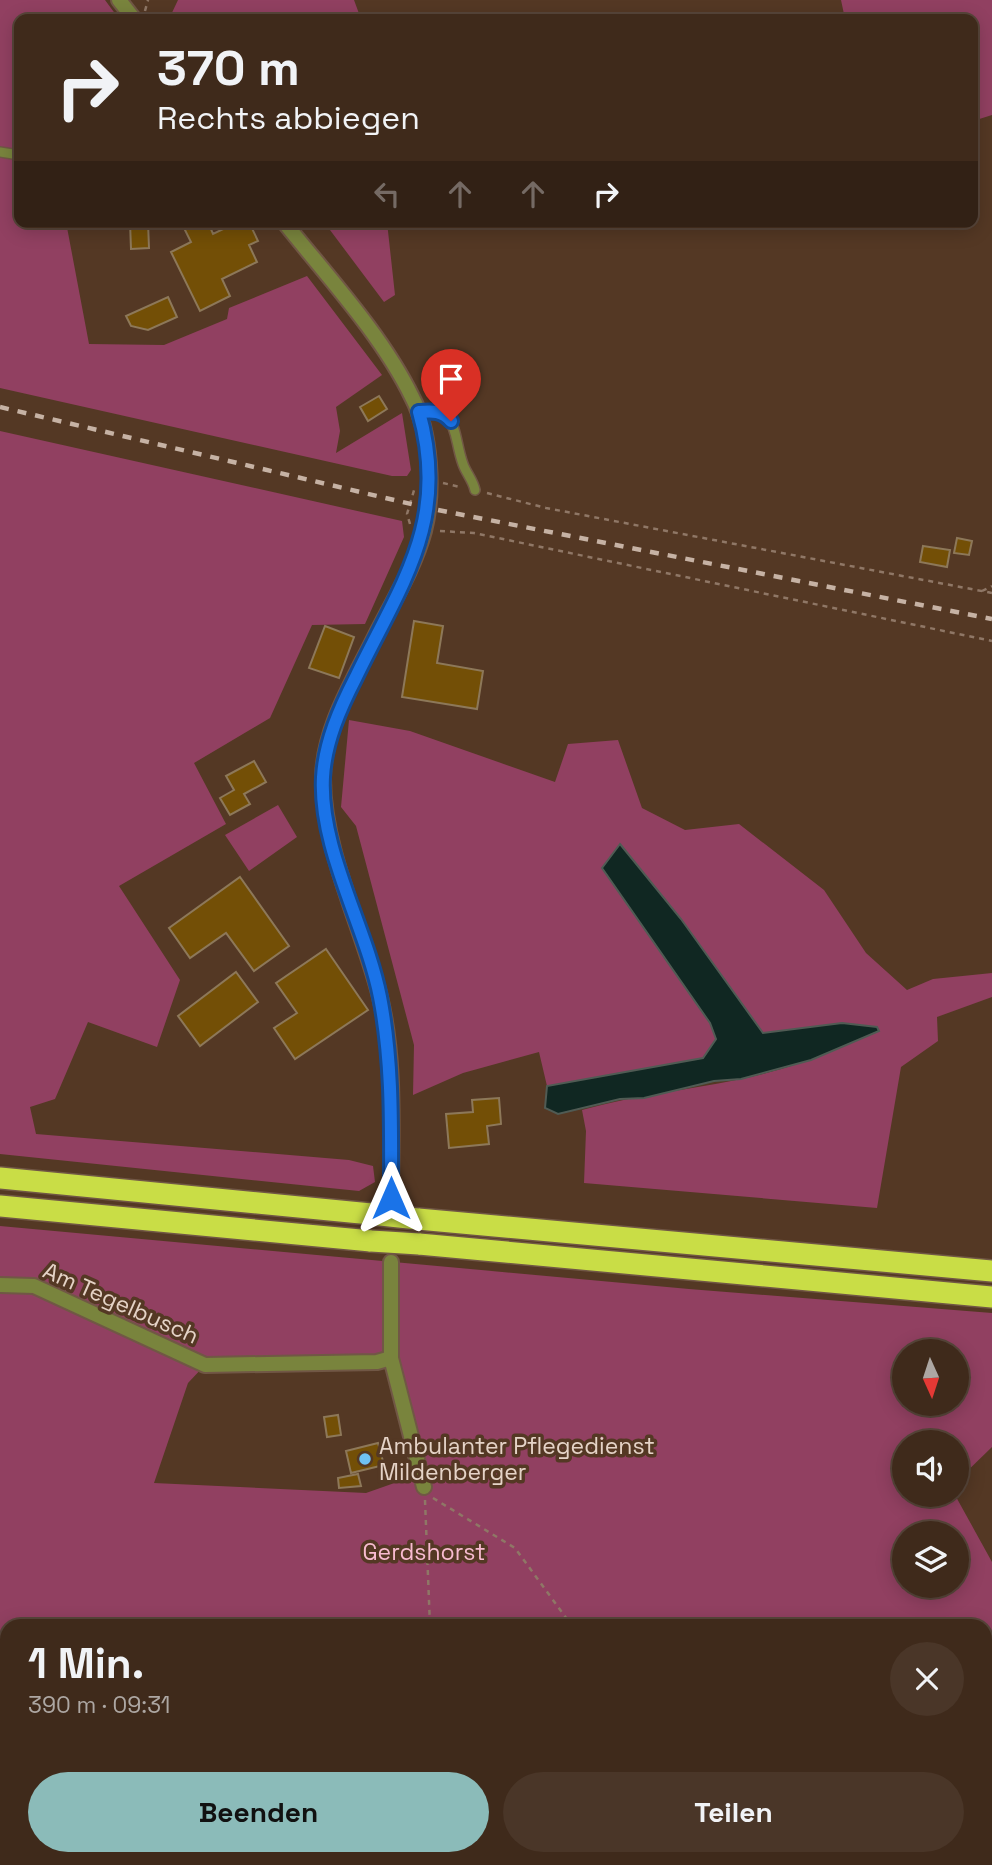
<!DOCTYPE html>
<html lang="de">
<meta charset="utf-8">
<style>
:root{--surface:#3f2a1b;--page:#4a3628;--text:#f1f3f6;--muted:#ada7a3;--line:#58463a;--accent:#8bbbb9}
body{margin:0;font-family:"Space Grotesk",sans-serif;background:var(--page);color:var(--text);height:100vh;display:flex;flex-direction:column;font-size:26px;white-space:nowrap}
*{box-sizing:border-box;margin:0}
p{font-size:23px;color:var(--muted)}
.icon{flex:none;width:38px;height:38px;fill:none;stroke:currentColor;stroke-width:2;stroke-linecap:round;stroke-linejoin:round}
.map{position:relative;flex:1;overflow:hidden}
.details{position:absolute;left:0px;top:1619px;width:992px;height:247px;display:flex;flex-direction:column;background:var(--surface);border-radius:21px 21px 0 0;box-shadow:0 4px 18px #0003,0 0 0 2px var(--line)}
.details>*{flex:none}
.top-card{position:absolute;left:14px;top:14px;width:964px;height:214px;border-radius:14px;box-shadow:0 4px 18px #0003,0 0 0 2px var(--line);background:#3f2a1b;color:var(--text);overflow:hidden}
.needle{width:46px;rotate:177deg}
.fabs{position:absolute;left:892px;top:1339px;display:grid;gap:14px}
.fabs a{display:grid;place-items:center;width:77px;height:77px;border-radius:50%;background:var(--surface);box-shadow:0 4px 18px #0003,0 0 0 2px var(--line);font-size:35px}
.pin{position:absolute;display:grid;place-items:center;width:60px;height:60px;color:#fff;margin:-72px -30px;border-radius:50% 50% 50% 0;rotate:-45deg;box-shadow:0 0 7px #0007}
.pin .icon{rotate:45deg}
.me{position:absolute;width:77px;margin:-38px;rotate:0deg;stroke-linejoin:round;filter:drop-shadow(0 0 5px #0008)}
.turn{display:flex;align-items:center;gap:24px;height:147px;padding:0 28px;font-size:32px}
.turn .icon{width:91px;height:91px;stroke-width:2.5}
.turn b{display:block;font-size:49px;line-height:60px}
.lanes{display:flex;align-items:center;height:66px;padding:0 28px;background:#0003;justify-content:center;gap:35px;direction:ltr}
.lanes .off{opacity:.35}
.round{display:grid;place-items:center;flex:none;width:74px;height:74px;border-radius:37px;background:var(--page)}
.overview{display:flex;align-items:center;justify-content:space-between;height:119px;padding:0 28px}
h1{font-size:42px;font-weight:600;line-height:52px}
.primary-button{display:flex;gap:14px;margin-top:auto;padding:14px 28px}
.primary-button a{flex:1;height:80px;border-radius:42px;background:var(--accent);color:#111;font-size:28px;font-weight:600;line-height:80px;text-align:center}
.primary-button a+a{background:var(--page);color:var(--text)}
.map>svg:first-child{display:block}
.green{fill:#914061;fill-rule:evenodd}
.water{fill:#102722;stroke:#505b54;stroke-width:2}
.building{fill:#734f06;stroke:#8d7859;stroke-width:2}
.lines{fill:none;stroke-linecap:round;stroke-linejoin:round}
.lane-casing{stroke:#715745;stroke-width:12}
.street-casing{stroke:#715745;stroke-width:18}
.highway-casing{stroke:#715745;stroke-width:24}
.path{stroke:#8f7766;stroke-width:2.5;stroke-dasharray:5 5;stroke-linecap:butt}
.lane{stroke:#79843d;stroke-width:9}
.street{stroke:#79843d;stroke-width:14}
.highway{stroke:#c9dd46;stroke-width:21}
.rail{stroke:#c6b2a4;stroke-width:4.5;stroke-dasharray:9 9;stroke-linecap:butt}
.highway-bridge-casing{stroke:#715745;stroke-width:24;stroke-linecap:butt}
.highway-bridge{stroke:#c9dd46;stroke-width:21}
.route-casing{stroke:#114b97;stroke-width:18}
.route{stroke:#1a73e8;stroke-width:12}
.poi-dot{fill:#6fc2f4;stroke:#543824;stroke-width:2.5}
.labels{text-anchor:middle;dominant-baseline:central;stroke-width:7;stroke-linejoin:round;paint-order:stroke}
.street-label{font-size:23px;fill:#e5d3c7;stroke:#543824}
.poi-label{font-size:23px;fill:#e5d3c7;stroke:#543824;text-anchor:start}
.park-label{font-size:23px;fill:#f8bbd0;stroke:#543824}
</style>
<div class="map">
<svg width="992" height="1865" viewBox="0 0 992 1865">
<rect width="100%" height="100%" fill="#543824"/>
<path class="green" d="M 0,0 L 105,0 L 119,19 L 19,19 L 19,222 L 66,222 L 89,344 L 164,345 L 227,319 L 229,308 L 307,276 L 382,375 L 336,407 L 340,431 L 336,453 L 402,413 L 411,470 L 407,476 L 392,476 L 0,388 Z
M 178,0 L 354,0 L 361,19 L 169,19 Z
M 841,0 L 992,0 L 992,115 L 973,121 L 973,19 L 845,19 Z
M 324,222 L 387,222 L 395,295 L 384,302 Z
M 0,431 L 402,521 L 404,537 L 365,624 L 312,625 L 270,718 L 194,763 L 226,824 L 119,886 L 180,980 L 157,1047 L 88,1022 L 55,1099 L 30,1107 L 36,1134 L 349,1160 L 373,1166 L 375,1182 L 359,1191 L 0,1154 Z
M 349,720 L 410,731 L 555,782 L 568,744 L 618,740 L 642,808 L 685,830 L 739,824 L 824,890 L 866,953 L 907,990 L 933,979 L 992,973 L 992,997 L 937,1017 L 938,1041 L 901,1067 L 877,1208 L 584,1183 L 586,1131 L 582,1110 C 661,1087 758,1087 832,1049 L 842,1023 L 763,1034 L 681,919 L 602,868 L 710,1023 L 716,1039 L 703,1058 L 547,1086 L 539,1052 L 463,1073 L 413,1095 L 414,1045 L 356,826 L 341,807 Z
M 278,805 L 297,837 L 249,871 L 225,835 Z
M 0,1226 L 689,1289 L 992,1313 L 992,1447 L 957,1481 L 957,1442 L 905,1442 L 905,1494 L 955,1495 L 992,1562 L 992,1865 L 0,1865 ZM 905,1351 L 957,1351 L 957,1404 L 905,1404 ZM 391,1358 L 420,1474 L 366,1493 L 154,1483 L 188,1383 L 205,1365 ZM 905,1533 L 957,1533 L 957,1586 L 905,1586 ZM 7,1626 L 985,1626 L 985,1858 L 7,1858 Z"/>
<path class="water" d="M 620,844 L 681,919 L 763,1033 L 842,1023 L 877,1027 L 879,1031 L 811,1060 L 741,1079 L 714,1081 L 644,1098 L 620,1099 L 558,1114 L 545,1108 L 547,1086 L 703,1058 L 716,1039 L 710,1023 L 602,868 Z"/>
<path class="building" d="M 130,222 L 148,222 L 149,248 L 131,249 Z
M 181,222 L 208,222 L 213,234 L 238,222 L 249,222 L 258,241 L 249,245 L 257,262 L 222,279 L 230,296 L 200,311 L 171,252 L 191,242 Z
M 168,297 L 177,317 L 148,330 L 131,326 L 126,316 Z
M 379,396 L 387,409 L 368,421 L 360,407 Z
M 957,538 L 972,541 L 969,555 L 954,553 Z
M 923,546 L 950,550 L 947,567 L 920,562 Z
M 414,621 L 443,626 L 437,663 L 483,671 L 477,709 L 402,697 Z
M 325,626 L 354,637 L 339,678 L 309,668 Z
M 254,761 L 266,782 L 244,794 L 250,804 L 230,815 L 220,798 L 234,790 L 226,776 Z
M 240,877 L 289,946 L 254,971 L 226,933 L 190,958 L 169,928 Z
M 326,949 L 368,1010 L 295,1059 L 274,1028 L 297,1013 L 276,983 Z
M 236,972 L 258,1002 L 200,1046 L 178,1016 Z
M 499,1098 L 501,1124 L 487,1126 L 489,1144 L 449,1148 L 446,1114 L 473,1112 L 472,1100 Z
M 338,1415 L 341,1435 L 327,1437 L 324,1417 Z
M 378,1443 L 384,1465 L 351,1473 L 346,1451 Z
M 358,1474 L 361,1486 L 339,1488 L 338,1478 Z"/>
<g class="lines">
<g class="lane-casing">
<path id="lane" d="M 0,152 L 19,155
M 419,413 C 460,408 452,433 463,464 C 466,473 473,480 475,490"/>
</g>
<g class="street-casing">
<path id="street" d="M 119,0 L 134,19
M 284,222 C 327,276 382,335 412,397 C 431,433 434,492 424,531 C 414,568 392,603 375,637 C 354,680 323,729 323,779 C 323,849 361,925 379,993 C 396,1059 391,1131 391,1198
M 391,1262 L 391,1358 L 424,1487
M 0,1285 L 34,1286 L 205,1365 L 377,1362 L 391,1358"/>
</g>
<g class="highway-casing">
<path id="highway" d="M 0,1178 L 371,1214
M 0,1206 L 371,1241
M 418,1219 L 992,1271
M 419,1244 L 992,1297"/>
</g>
<path class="path" d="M 145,11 L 148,0
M 443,483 L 460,487
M 487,493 L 546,508 L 992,593
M 410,524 L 407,514 L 415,487
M 440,531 L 474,533 L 992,641
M 982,591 L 992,586
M 433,1498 L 515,1548 L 572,1626
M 425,1500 L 430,1626
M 513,1858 L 517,1865
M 812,1858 L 818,1865
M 60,1865 L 69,1858
M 290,1865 L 297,1858"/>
<use href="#lane" class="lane"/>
<use href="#street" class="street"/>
<use href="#highway" class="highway"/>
<path class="rail" d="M 0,407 L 428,508 L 992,619"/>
<g class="highway-bridge-casing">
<path id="highway-bridge" d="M 371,1214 L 418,1219
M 371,1241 L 419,1244"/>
</g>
<use href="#highway-bridge" class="highway-bridge"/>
</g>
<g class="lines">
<g class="route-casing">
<path id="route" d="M 391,1198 C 391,1131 393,1064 380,997 C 366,926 319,849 323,777 C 325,742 340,708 356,677 C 401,584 450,521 419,412 C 432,411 442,410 451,421"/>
</g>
<use href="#route" class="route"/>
</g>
<circle class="poi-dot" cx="365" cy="1459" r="7"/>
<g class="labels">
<g class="street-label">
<text transform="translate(121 1303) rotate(24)">Am Tegelbusch</text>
</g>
<g class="poi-label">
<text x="379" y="1446">Ambulanter Pflegedienst<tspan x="379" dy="26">Mildenberger</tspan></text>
</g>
<g class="park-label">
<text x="424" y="1552">Gerdshorst</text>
</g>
</g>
</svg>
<div class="fabs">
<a><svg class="needle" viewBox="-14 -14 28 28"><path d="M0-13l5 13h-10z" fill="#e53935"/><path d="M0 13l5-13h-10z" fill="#ada7a3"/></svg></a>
<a><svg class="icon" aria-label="sound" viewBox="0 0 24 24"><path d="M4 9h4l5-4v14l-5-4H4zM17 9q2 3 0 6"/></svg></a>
<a><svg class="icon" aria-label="layers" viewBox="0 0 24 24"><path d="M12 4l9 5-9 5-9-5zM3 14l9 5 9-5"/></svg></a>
</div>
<div class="pin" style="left:451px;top:421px;background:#d93025"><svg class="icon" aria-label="arrive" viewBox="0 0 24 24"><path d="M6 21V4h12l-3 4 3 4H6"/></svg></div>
<svg class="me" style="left:391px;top:1198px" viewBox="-20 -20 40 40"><path d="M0-17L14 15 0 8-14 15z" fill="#1a73e8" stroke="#fff" stroke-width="4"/></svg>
<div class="top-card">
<div class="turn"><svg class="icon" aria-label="right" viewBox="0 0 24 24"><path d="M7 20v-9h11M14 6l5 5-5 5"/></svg><div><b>370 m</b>Rechts abbiegen</div></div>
<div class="lanes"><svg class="icon off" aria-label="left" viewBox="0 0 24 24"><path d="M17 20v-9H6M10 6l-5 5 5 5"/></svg><svg class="icon off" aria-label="ahead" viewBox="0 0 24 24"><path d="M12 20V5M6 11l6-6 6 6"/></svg><svg class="icon off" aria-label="ahead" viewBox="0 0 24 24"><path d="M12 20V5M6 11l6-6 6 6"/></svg><svg class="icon" aria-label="right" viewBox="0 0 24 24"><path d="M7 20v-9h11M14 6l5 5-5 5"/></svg></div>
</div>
<section class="details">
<div class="overview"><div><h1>1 Min.</h1><p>390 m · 09:31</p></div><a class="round"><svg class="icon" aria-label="close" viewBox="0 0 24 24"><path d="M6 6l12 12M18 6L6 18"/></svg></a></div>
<div class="primary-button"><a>Beenden</a><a>Teilen</a></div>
</section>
</div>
